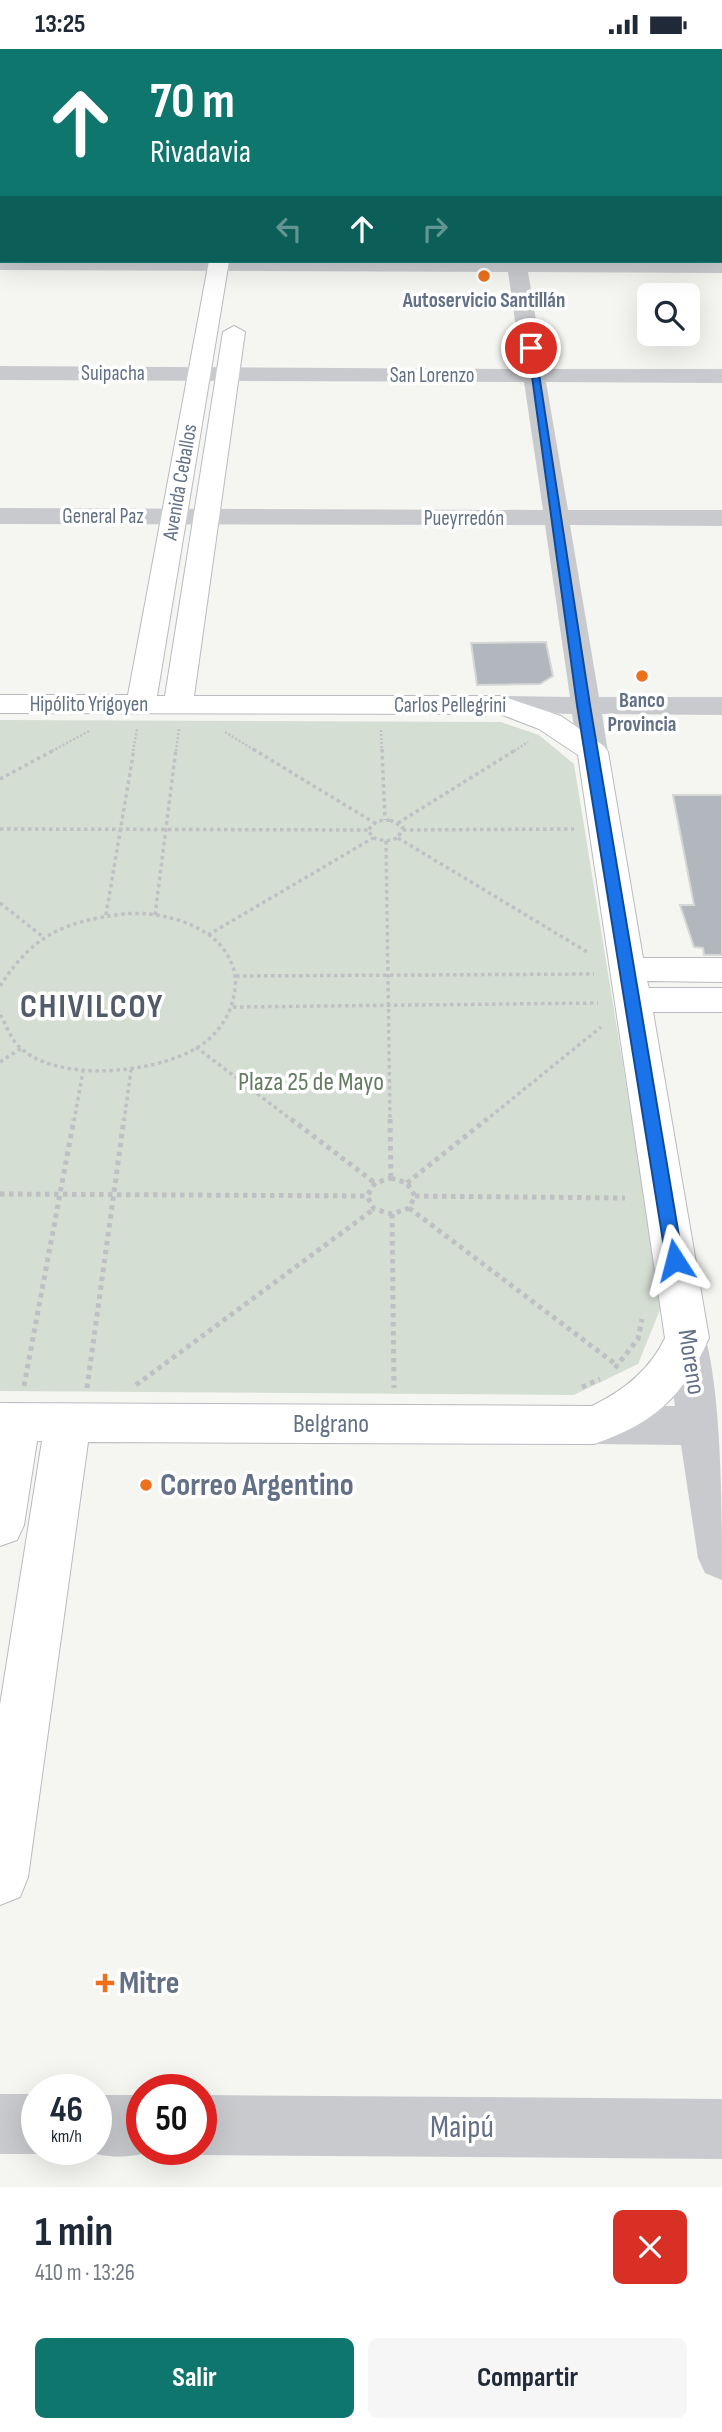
<!DOCTYPE html>
<html lang="es">
<meta charset="utf-8">
<style>
:root{--surface:#fff;--page:#f6f6f7;--text:#1f2937;--muted:#747a83;--accent:#0f766e}
body{margin:0;font-family:"Sofia Sans Condensed",sans-serif;background:var(--page);color:var(--text);height:100vh;display:flex;flex-direction:column;font-size:26px;white-space:nowrap}
*{box-sizing:border-box;margin:0}
p{font-size:23px;color:var(--muted)}
.icon{flex:none;width:38px;height:38px;fill:none;stroke:currentColor;stroke-width:2;stroke-linecap:round;stroke-linejoin:round}
.map{position:relative;height:2138px;overflow:hidden}
.details{display:flex;flex-direction:column;background:var(--surface);flex:1}
.details>*{flex:none}
.banner{position:absolute;left:0px;top:0px;width:723px;height:214px;box-shadow:0 7px 28px #0002;background:#0f766e;color:#fff;overflow:hidden}
.buttons{position:absolute;left:637px;top:234px;display:grid;gap:14px}
.buttons a{display:grid;place-items:center;width:63px;height:63px;border-radius:10px;background:var(--surface);box-shadow:0 7px 28px #0002;font-size:35px}
.speed{position:absolute;left:21px;top:2025px;display:flex;gap:14px;font-size:35px;font-weight:700;text-align:center}
.speed>*{display:grid;place-content:center;width:91px;height:91px;border-radius:50%;background:var(--surface);box-shadow:0 7px 28px #0002;line-height:1}
.speed small{font-size:18px;font-weight:400}
.speed .limit{border:10px solid #d22;background:#fff;color:#111}
.pin{position:absolute;display:grid;place-items:center;width:60px;height:60px;color:#fff;margin:-30px;border:4px solid #fff;border-radius:50%;box-shadow:0 2px 7px #0007}
.me{position:absolute;width:77px;margin:-38px;rotate:351deg;stroke-linejoin:round;filter:drop-shadow(0 0 5px #0008)}
.turn{display:flex;align-items:center;gap:24px;height:147px;padding:0 35px;font-size:32px}
.turn .icon{width:91px;height:91px;stroke-width:2.5}
.turn b{display:block;font-size:49px;line-height:60px}
.lanes{display:flex;align-items:center;height:66px;padding:0 35px;background:#0003;justify-content:center;gap:35px;direction:ltr}
.lanes .off{opacity:.35}
.round{display:grid;place-items:center;flex:none;width:74px;height:74px;border-radius:10px;background:var(--page)}
.summary{display:flex;align-items:center;justify-content:space-between;height:119px;padding:0 35px}
h1{font-size:42px;font-weight:700;line-height:52px}
.primary-button{display:flex;gap:14px;margin-top:auto;padding:14px 35px}
.primary-button a{flex:1;height:80px;border-radius:10px;background:var(--accent);color:#fff;font-size:28px;font-weight:700;line-height:80px;text-align:center}
.primary-button a+a{background:var(--page);color:var(--text)}
.status{display:flex;justify-content:space-between;align-items:center;height:49px;padding:0 35px;background:var(--surface);direction:ltr}
.status svg{height:19px;fill:currentColor}
.map>svg:first-child{display:block}
.green{fill:#d5ded3}
.building{fill:#b2b7be;stroke:#d7d7d5;stroke-width:2}
.lines{fill:none;stroke-linecap:round;stroke-linejoin:round}
.major-casing{stroke:#b8bbc0;stroke-width:2}
.path-far2{stroke:#bfc0c3;stroke-width:2.5;stroke-dasharray:2 2;stroke-linecap:butt}
.path-far1{stroke:#bfc0c3;stroke-width:3.5;stroke-dasharray:3.5 3.5;stroke-linecap:butt}
.path{stroke:#bfc0c3;stroke-width:5;stroke-dasharray:4.5 4.5;stroke-linecap:butt}
.minor{fill:#c8cace;fill-rule:evenodd}
.major{fill:#fff;fill-rule:evenodd}
.route{fill:#1a73e8;stroke:#114b97;stroke-width:2}
.poi-dot{fill:#ee701a;stroke:#fff;stroke-width:2.5}
.labels{text-anchor:middle;dominant-baseline:central;stroke-width:7;stroke-linejoin:round;paint-order:stroke}
.far-poi-label{font-size:21px;font-weight:bold;fill:#637085;stroke:#fff}
.far-street-label{font-size:21px;fill:#637085;stroke:#fff}
.park-label{font-size:26px;fill:#637c62;stroke:#fff}
.street-label{font-size:26px;fill:#637085;stroke:#fff}
.near-poi-label{font-size:32px;font-weight:bold;fill:#637085;stroke:#fff;text-anchor:start}
.near-street-label{font-size:32px;fill:#637085;stroke:#fff}
.district-label{font-size:33px;font-weight:bold;letter-spacing:2px;fill:#515b6a;stroke:#fff}
</style>
<div class="status"><b>13:25</b><svg viewBox="0 0 49 12"><path d="M0 12V9h3v3zM5 12V6h3v6zM10 12V3h3v9zM15 12V0h3v12zM26 1h20v11H26zM47 4h2v5h-2z"/></svg></div>
<div class="map">
<svg width="722" height="2138" viewBox="0 0 722 2138">
<rect width="100%" height="100%" fill="#f5f6f2"/>
<path class="green" d="M 0,671 L 501,673 L 539,686 L 574,715 L 662,1256 L 638,1315 L 574,1346 L 0,1342 Z"/>
<path class="building" d="M 546,593 L 553,627 L 540,635 L 477,636 L 471,594 Z
M 673,746 L 722,746 L 722,906 L 704,906 L 703,899 L 694,898 L 680,856 L 694,856 Z"/>
<g class="lines">
<g class="major-casing">
<path id="major" d="M 250,0 L 264,0 L 264,2 L 250,2 Z
M 209,212 L 229,212 L 157,647 L 165,647 L 223,283 L 234,277 L 245,283 L 194,647 L 501,647 L 561,667 L 604,697 L 608,703 L 643,909 L 722,909 L 722,933 L 647,932 L 649,939 L 722,939 L 722,963 L 653,963 L 709,1289 C 683,1348 655,1374 594,1395 L 88,1393 L 28,1828 L 20,1848 L 0,1856 L 0,1656 L 42,1392 L 37,1392 L 24,1476 L 17,1491 L 0,1497 L 0,1354 L 592,1357 C 623,1342 650,1321 665,1289 L 578,706 L 539,680 L 500,665 L 0,664 L 0,646 L 128,646 Z"/>
</g>
<path class="path-far2" d="M 381,681 L 382,702
M 225,683 L 256,702
M 52,702 L 89,682
M 133,702 L 137,680
M 176,702 L 179,679
M 514,702 L 528,693"/>
<path class="path-far1" d="M 253,700 L 373,773
M 382,700 L 385,771
M 0,730 L 56,700
M 390,771 L 403,778 L 398,789 L 386,792 L 373,789 L 368,781 L 377,772 Z
M 398,774 L 517,700
M 0,780 L 368,781
M 403,781 L 574,780
M 398,789 L 589,904
M 386,792 L 390,1072
M 0,854 L 42,887
M 106,866 L 134,700
M 155,866 L 176,700
M 208,886 L 373,789
M 236,927 L 594,925
M 0,937 C 33,886 63,873 123,865 C 153,862 189,870 213,889 C 227,901 238,920 235,940 C 232,961 225,975 209,990 C 171,1025 50,1038 15,993 C 9,985 5,974 0,965
M 233,958 L 598,954
M 196,998 L 293,1072
M 0,1013 L 23,998
M 74,1072 L 83,1022
M 124,1072 L 131,1021
M 485,1072 L 601,978"/>
<path class="path" d="M 291,1070 L 375,1134
M 390,1070 L 391,1129
M 391,1129 L 407,1134 L 415,1147 L 409,1159 L 392,1165 L 374,1160 L 367,1147 L 375,1134 Z
M 407,1134 L 487,1070
M 0,1145 L 367,1147
M 415,1147 L 625,1149
M 409,1159 L 618,1317
M 392,1165 L 394,1339
M 615,1319 L 638,1290 L 642,1270
M 136,1336 L 374,1160
M 24,1337 L 74,1070
M 582,1338 L 600,1330
M 87,1339 L 124,1070"/>
<path class="minor" d="M 58,0 L 72,0 L 57,2 Z
M 475,0 L 489,0 L 489,2 L 475,2 Z
M 679,0 L 693,0 L 694,2 L 679,2 Z
M 0,50 L 2,50 L 2,60 L 0,60 Z
M 721,70 L 722,70 L 722,82 L 721,82 Z
M 721,123 L 722,123 L 722,133 L 721,133 Z
M 0,135 L 2,135 L 0,149 Z
M 0,209 L 2,212 L 722,212 L 722,224 L 528,223 L 544,320 L 722,320 L 722,334 L 546,333 L 568,461 L 722,461 L 722,477 L 570,476 L 599,648 L 722,648 L 722,666 L 602,665 L 608,703 L 604,709 L 593,712 L 582,709 L 578,703 L 572,665 L 491,662 L 486,656 L 491,650 L 501,647 L 570,648 L 545,476 L 0,475 L 0,459 L 543,461 L 524,333 L 0,331 L 0,317 L 522,320 L 508,223 L 0,221 Z
M 687,1271 L 702,1277 C 722,1335 722,1462 722,1531 L 705,1524 L 698,1509 L 681,1396 L 594,1395 L 578,1390 L 571,1376 L 578,1362 L 594,1357 L 675,1357 L 665,1289 L 672,1277 Z
M 0,2045 L 37,2045 L 37,2100 L 50,2100 L 37,2105 L 0,2105 Z
M 96,2046 L 142,2046 L 142,2100 L 157,2100 C 134,2110 104,2110 81,2100 L 96,2100 Z
M 201,2046 L 722,2050 L 722,2110 L 201,2106 L 186,2100 L 201,2100 Z"/>
<use href="#major" class="major"/>
</g>
<path class="route" d="M 528,298 L 535,299 L 590,656 L 683,1211 L 675,1218 L 666,1211 L 577,656 Z"/>
<g class="poi-dot">
<circle cx="484" cy="227" r="7"/>
<circle cx="642" cy="627" r="7"/>
<circle cx="146" cy="1436" r="7"/>
<path d="M101.5 1923.5h7v7h7v7h-7v7h-7v-7h-7v-7h7z"/>
</g>
<g class="labels">
<g class="far-poi-label">
<text x="484" y="251">Autoservicio Santillán</text>
<text x="642" y="651">Banco<tspan x="642" dy="24">Provincia</tspan></text>
</g>
<g class="far-street-label">
<text x="113" y="324">Suipacha</text>
<text x="432" y="326">San Lorenzo</text>
<text transform="translate(180 433) rotate(-80)">Avenida Ceballos</text>
<text x="103" y="467">General Paz</text>
<text x="464" y="469">Pueyrredón</text>
<text x="89" y="655">Hipólito Yrigoyen</text>
<text x="450" y="656">Carlos Pellegrini</text>
</g>
<g class="park-label">
<text x="311" y="1033">Plaza 25 de Mayo</text>
</g>
<g class="street-label">
<text transform="translate(691 1313) rotate(81)">Moreno</text>
<text x="331" y="1375">Belgrano</text>
</g>
<g class="near-poi-label">
<text x="160" y="1436">Correo Argentino</text>
<text x="119" y="1934">Mitre</text>
</g>
<g class="near-street-label">
<text x="462" y="2078">Maipú</text>
</g>
<g class="district-label">
<text x="92" y="958">CHIVILCOY</text>
</g>
</g>
</svg>
<div class="buttons">
<a><svg class="icon" aria-label="search" viewBox="0 0 24 24"><circle cx="10" cy="10" r="6"/><path d="M15 15l6 6"/></svg></a>
</div>
<div class="speed"><div>46<small>km/h</small></div><div class="limit">50</div></div>
<div class="pin" style="left:531px;top:299px;background:#d93025"><svg class="icon" aria-label="arrive" viewBox="0 0 24 24"><path d="M6 21V4h12l-3 4 3 4H6"/></svg></div>
<svg class="me" style="left:675px;top:1211px" viewBox="-20 -20 40 40"><path d="M0-17L14 15 0 8-14 15z" fill="#1a73e8" stroke="#fff" stroke-width="4"/></svg>
<div class="banner">
<div class="turn"><svg class="icon" aria-label="ahead" viewBox="0 0 24 24"><path d="M12 20V5M6 11l6-6 6 6"/></svg><div><b>70 m</b>Rivadavia</div></div>
<div class="lanes"><svg class="icon off" aria-label="left" viewBox="0 0 24 24"><path d="M17 20v-9H6M10 6l-5 5 5 5"/></svg><svg class="icon" aria-label="ahead" viewBox="0 0 24 24"><path d="M12 20V5M6 11l6-6 6 6"/></svg><svg class="icon off" aria-label="right" viewBox="0 0 24 24"><path d="M7 20v-9h11M14 6l5 5-5 5"/></svg></div>
</div>
</div>
<section class="details">
<div class="summary"><div><h1>1 min</h1><p>410 m · 13:26</p></div><a class="round" style="background:#d93025;color:#fff"><svg class="icon" aria-label="close" viewBox="0 0 24 24"><path d="M6 6l12 12M18 6L6 18"/></svg></a></div>
<div class="primary-button"><a>Salir</a><a>Compartir</a></div>
</section>
